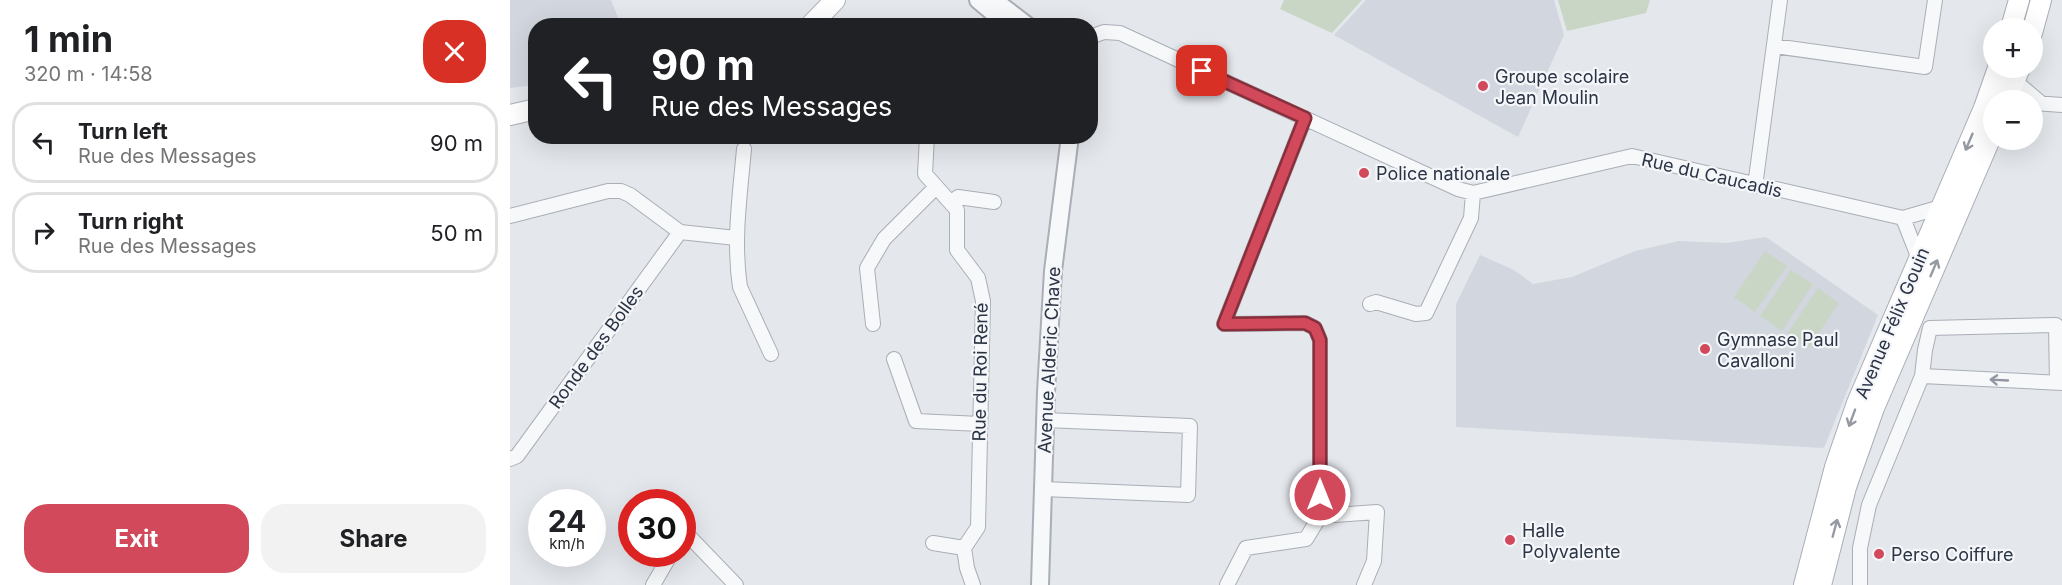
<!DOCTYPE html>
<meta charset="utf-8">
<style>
:root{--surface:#fff;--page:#f2f2f2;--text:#202124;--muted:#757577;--line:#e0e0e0;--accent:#d1495b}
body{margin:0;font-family:Inter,sans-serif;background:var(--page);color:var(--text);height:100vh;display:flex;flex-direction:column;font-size:22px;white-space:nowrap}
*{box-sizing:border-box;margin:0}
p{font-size:20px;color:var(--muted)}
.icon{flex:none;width:33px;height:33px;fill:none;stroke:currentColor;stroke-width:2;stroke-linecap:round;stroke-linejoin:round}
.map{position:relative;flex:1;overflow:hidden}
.drawer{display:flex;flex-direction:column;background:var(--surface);width:510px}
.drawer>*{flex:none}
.guide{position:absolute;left:18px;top:18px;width:570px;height:126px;border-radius:24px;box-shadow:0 6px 24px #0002;background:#202124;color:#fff;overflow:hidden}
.fabs{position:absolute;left:1473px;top:18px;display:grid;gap:12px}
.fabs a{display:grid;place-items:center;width:60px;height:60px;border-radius:50%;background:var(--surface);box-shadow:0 6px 24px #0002;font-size:30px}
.speed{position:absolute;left:18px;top:489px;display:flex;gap:12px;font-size:30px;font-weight:700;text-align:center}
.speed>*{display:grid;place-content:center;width:78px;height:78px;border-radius:50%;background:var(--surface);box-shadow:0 6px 24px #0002;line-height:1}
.speed small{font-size:15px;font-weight:400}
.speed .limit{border:9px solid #d22;background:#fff;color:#111}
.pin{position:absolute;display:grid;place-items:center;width:51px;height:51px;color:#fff;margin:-26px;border-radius:12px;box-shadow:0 3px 9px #0006}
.me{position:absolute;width:66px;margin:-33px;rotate:0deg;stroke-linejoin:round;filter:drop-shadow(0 0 4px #0008)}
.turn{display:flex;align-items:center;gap:21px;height:126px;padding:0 24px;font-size:27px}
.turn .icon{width:78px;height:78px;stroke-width:2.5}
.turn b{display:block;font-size:42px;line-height:51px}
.round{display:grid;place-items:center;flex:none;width:63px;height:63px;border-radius:24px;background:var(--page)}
.head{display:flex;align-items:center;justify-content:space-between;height:102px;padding:0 24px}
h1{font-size:36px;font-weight:700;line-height:45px}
.cta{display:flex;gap:12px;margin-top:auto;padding:12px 24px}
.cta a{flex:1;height:69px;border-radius:24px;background:var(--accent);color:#fff;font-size:24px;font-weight:700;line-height:69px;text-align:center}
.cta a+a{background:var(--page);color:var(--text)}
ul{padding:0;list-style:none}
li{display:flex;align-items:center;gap:18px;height:81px;margin:0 12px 9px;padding:0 12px;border:3px solid var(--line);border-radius:24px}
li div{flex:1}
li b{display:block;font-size:22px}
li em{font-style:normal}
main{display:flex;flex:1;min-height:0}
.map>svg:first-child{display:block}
.built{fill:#d2d6de}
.green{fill:#c9d6c5}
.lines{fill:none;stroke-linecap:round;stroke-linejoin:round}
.minor-casing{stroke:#a9aeb7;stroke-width:16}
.tertiary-casing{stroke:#a9aeb7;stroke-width:20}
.secondary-casing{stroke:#a9aeb7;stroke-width:22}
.minor{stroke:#f7f8fa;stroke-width:14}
.tertiary{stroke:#f7f8fa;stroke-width:16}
.secondary{stroke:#fff;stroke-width:20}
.oneway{stroke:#959aa2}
.oneway2{stroke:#9196a0}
.route-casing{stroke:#882f3b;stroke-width:15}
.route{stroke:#d1495b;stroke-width:10}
.poi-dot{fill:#d1495b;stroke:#f4f6f9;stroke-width:2}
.labels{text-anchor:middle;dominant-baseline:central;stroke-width:4.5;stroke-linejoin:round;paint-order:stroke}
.poi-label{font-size:18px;fill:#2b3445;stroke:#f4f6f9;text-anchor:start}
.street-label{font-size:18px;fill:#2b3445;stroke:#f4f6f9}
</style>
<main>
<section class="drawer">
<div class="head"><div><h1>1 min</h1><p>320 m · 14:58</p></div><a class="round" style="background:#d93025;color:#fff"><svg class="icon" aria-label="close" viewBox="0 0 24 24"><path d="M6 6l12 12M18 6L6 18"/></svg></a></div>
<ul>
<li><svg class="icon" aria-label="left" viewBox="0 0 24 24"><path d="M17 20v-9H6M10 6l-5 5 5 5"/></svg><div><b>Turn left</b><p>Rue des Messages</p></div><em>90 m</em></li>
<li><svg class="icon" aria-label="right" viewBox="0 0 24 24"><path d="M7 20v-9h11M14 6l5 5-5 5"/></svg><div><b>Turn right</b><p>Rue des Messages</p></div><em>50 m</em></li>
</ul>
<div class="cta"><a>Exit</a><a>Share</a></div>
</section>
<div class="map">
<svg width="1552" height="585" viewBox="0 0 1552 585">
<rect width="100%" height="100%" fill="#e4e7ec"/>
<path class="built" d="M 0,0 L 101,0 L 111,25 L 26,26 L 25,85 L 0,88 Z
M 856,0 L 1044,0 L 1054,35 L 1008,137 L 824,35 Z
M 1256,237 L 1368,315 L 1314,448 L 946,427 L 946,304 L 970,255 L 1004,270 L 1023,284 L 1062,277 L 1125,251 L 1169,241 L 1217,243 Z"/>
<path class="green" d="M 774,0 L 852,0 L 822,33 L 770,9 Z
M 1048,0 L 1140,0 L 1136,13 L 1057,31 Z
M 1255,251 L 1277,266 L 1245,312 L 1224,297 Z
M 1281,270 L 1303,284 L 1272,331 L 1250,316 Z
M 1308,288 L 1329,303 L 1298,349 L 1277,334 Z"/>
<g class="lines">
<g class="minor-casing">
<path id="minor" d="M 580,37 L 594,32 L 610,33 L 948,189 L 963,193 L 1122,156 L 1393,218 L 1431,207
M 1264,46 L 1415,67 L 1425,0
M 1505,81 L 1531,103
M 1524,103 L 1552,105
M 417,136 L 415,174 L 447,210 L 447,250 L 468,278 L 473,301 L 468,527 L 454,548 L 457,568 L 463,585
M 234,149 C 230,195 223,241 230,287 L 261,354
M 1245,186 L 1270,0
M 441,203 L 448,197 L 484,202
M 0,216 L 98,191 L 111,191 L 120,195 L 170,232 L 226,238
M 1393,218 L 1409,259
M 860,304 L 866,302 L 906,314 L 916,313 L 961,218 L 963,193
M 363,324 L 357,268 L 374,239 L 426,187
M 384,359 L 406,421 L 470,424
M 1412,376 L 1552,383
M 0,459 L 7,456 L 170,232
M 533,489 L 678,495 L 680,426 L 535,420
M 810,516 L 867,512 L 864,561 L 854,585
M 172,533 L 174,531 L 226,585
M 423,543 L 454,548
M 143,585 L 161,554
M 717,585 L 736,548 L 796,539 L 810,516 L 810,340 L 805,328 L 795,323 L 714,324 L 795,118
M 1350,585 L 1350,548 L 1359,505 L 1412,376 L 1415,350 L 1420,328 L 1546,325 L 1547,383"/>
</g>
<g class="tertiary-casing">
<path id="tertiary" d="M 468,0 L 499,26
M 484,0 L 518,26
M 530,585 L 536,392 L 543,271 L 560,136"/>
</g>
<g class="secondary-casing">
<path id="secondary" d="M 300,26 L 325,0
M 1501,28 L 1509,0
M 1522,33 L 1531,0
M 1496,100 L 1510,68
M 0,115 L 26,109
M 1294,585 L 1325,467 L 1347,403 L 1474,108 L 1488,68
M 1311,585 L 1336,487 L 1364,408 L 1484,130"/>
</g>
<use href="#minor" class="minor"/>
<use href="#tertiary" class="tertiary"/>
<use href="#secondary" class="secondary"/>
</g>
<defs><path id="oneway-shaft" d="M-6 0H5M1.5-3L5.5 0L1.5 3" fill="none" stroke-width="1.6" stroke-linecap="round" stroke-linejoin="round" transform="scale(1.5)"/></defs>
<g class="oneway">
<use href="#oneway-shaft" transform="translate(1459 142) rotate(113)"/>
<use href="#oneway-shaft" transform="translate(1424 268) rotate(-67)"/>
<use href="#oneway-shaft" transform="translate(1342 418) rotate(110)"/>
<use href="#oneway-shaft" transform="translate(1325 528) rotate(-75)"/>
</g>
<use class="oneway2" href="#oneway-shaft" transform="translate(1489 380) rotate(-177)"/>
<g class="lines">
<g class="route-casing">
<path id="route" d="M 692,71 L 795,118 L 714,324 L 795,323 L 805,328 L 810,340 L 810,495"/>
</g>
<use href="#route" class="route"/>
</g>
<g class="poi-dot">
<circle cx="973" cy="86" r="6"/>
<circle cx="854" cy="173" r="6"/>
<circle cx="1195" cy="349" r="6"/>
<circle cx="1000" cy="540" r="6"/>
<circle cx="1369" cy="554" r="6"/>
</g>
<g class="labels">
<g class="poi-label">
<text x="985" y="76">Groupe scolaire<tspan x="985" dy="21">Jean Moulin</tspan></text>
<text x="866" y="173">Police nationale</text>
<text x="1207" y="339">Gymnase Paul<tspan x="1207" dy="21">Cavalloni</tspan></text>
<text x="1012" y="530">Halle<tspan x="1012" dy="21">Polyvalente</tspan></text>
<text x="1381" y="554">Perso Coiffure</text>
</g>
<g class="street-label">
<text transform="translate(1202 175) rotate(13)">Rue du Caucadis</text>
<text transform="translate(1382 323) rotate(-67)">Avenue Félix Gouin</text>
<text transform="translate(86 347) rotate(-54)">Ronde des Bolles</text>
<text transform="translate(539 360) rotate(-87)">Avenue Alderic Chave</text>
<text transform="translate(470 372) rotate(-89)">Rue du Roi René</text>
</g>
</g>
</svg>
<div class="fabs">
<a>+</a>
<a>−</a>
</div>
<div class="speed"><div>24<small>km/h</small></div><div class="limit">30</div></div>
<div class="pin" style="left:692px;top:71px;background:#d93025"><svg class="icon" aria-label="arrive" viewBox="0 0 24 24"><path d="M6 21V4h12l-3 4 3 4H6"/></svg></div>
<svg class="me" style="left:810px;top:495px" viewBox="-20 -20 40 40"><circle r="17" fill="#d1495b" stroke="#fff" stroke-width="3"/><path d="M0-11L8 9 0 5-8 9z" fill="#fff"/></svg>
<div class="guide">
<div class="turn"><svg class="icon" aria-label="left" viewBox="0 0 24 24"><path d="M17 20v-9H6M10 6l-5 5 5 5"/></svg><div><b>90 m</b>Rue des Messages</div></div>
</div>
</div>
</main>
